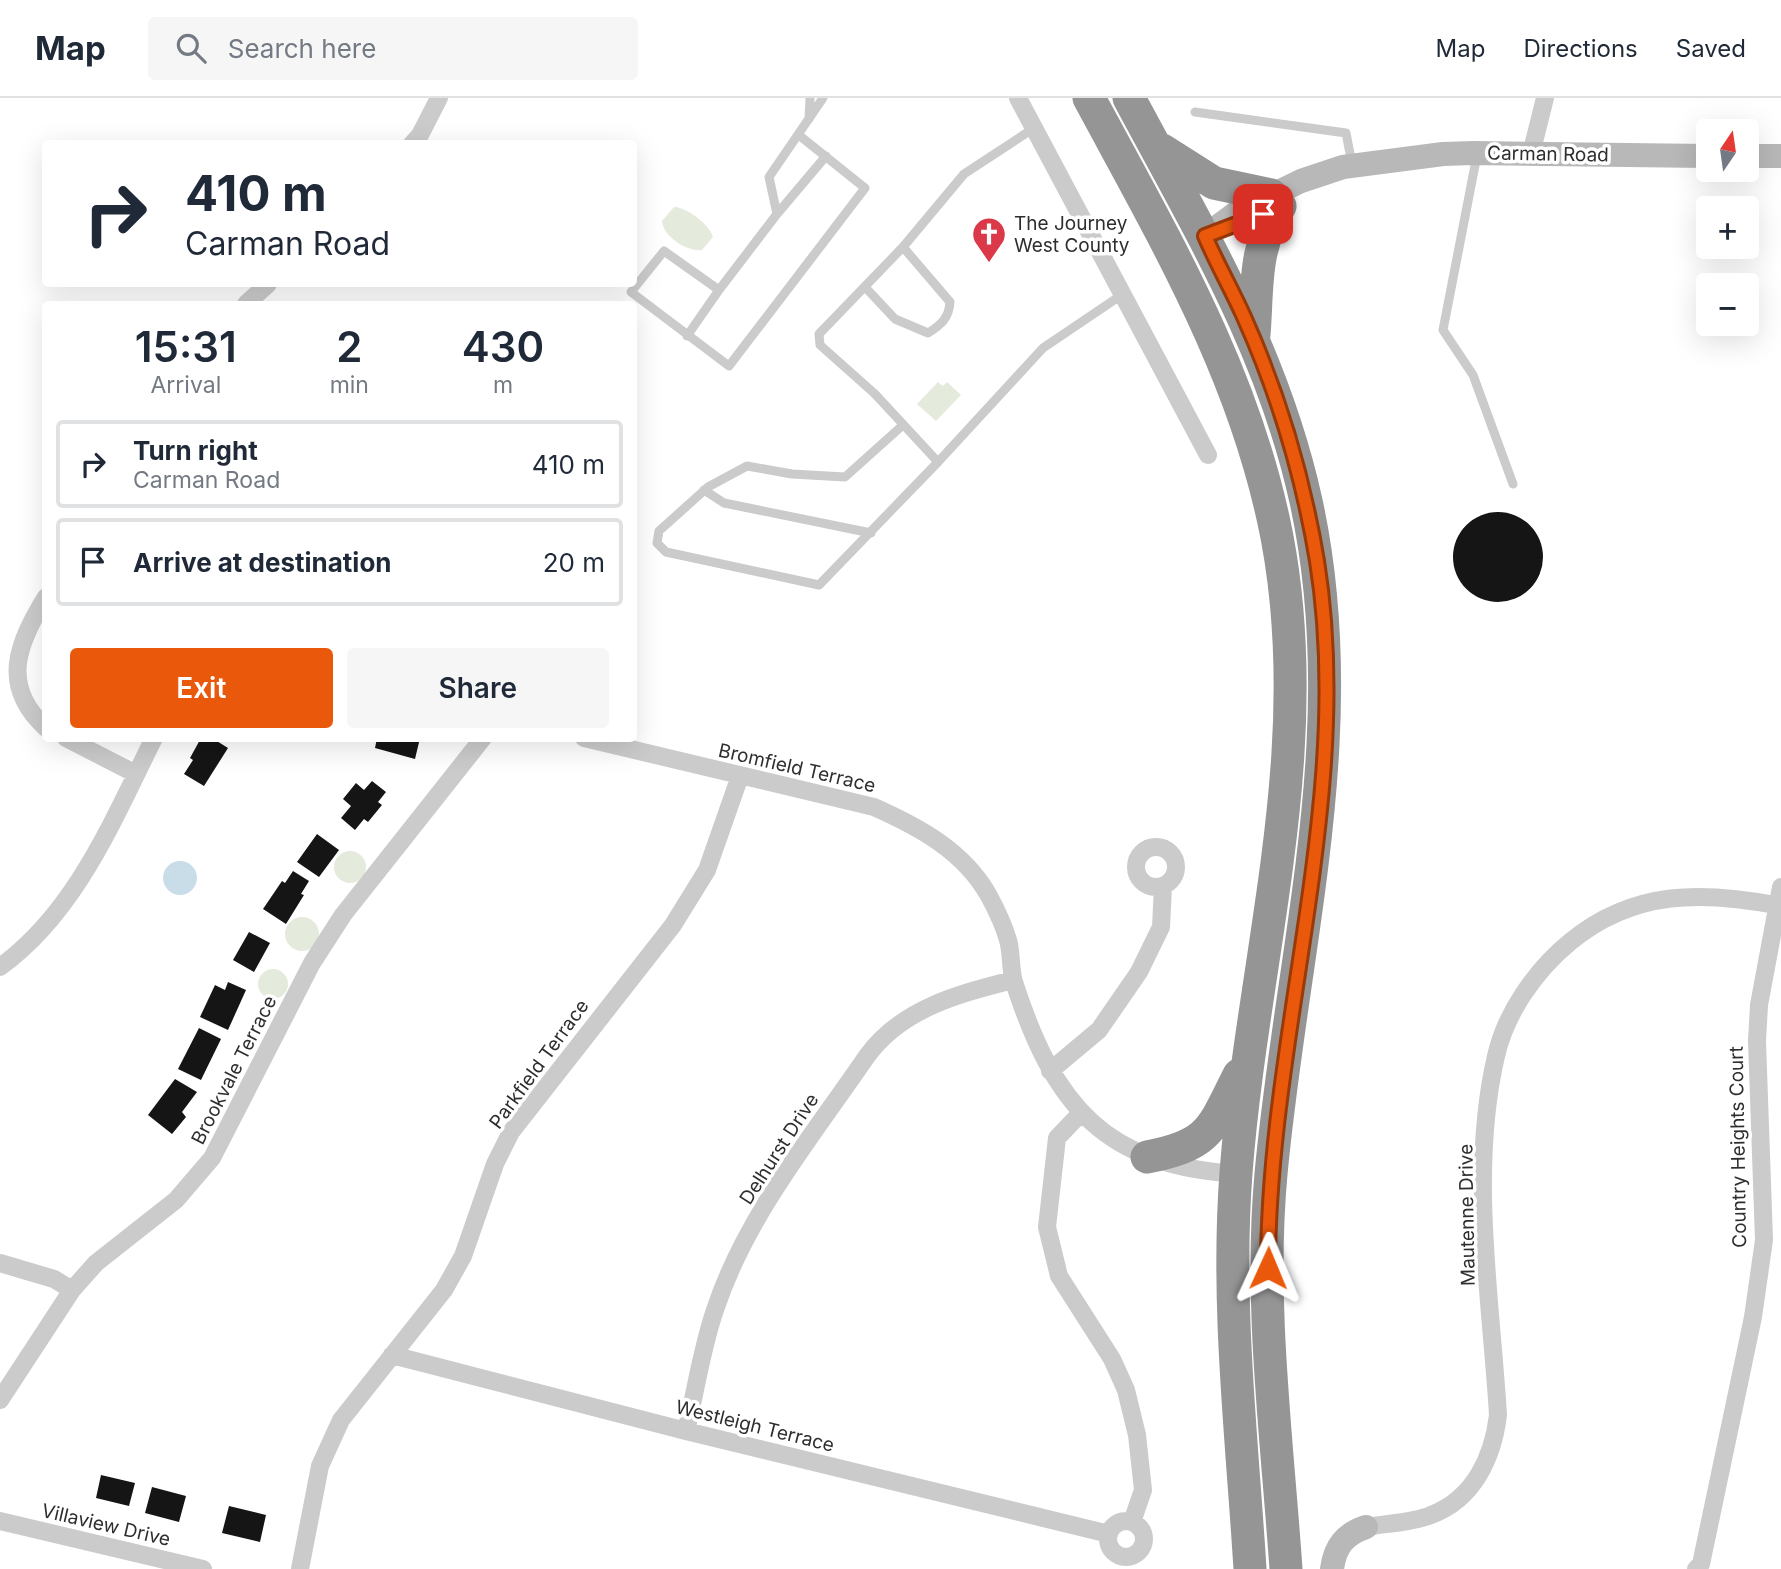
<!DOCTYPE html>
<meta charset="utf-8">
<style>
:root{--surface:#fff;--page:#f6f6f7;--text:#1f2937;--muted:#747a83;--line:#e0e1e3;--accent:#ea580c}
body{margin:0;font-family:Inter,sans-serif;background:var(--page);color:var(--text);height:100vh;display:flex;flex-direction:column;font-size:26px;white-space:nowrap}
*{box-sizing:border-box;margin:0}
p{font-size:23px;color:var(--muted)}
.icon{flex:none;width:38px;height:38px;fill:none;stroke:currentColor;stroke-width:2;stroke-linecap:round;stroke-linejoin:round}
.map{position:relative;flex:1;overflow:hidden}
.sheet{position:absolute;left:42px;top:203px;width:595px;height:441px;display:flex;flex-direction:column;background:var(--surface);border-radius:7px;box-shadow:0 7px 28px #0002}
.sheet>*{flex:none}
.top-card{position:absolute;left:42px;top:42px;width:595px;height:147px;border-radius:7px;box-shadow:0 7px 28px #0002;background:#fff;color:var(--text);overflow:hidden}
.needle{width:46px;rotate:13deg}
.controls{position:absolute;left:1696px;top:21px;display:grid;gap:14px}
.controls a{display:grid;place-items:center;width:63px;height:63px;border-radius:7px;background:var(--surface);box-shadow:0 7px 28px #0002;font-size:35px}
.pin{position:absolute;display:grid;place-items:center;width:60px;height:60px;color:#fff;margin:-30px;border-radius:14px;box-shadow:0 4px 10px #0006}
.me{position:absolute;width:77px;margin:-38px;rotate:1deg;stroke-linejoin:round;filter:drop-shadow(0 0 5px #0008)}
.turn{display:flex;align-items:center;gap:24px;height:147px;padding:0 28px;font-size:32px}
.turn .icon{width:91px;height:91px;stroke-width:2.5}
.turn b{display:block;font-size:49px;line-height:60px}
.eta{display:flex;justify-content:space-evenly;align-items:center;height:119px;text-align:center}
.eta b{font-size:42px;font-weight:600;line-height:49px}
.button{display:flex;gap:14px;margin-top:auto;padding:14px 28px}
.button a{flex:1;height:80px;border-radius:7px;background:var(--accent);color:#fff;font-size:28px;font-weight:600;line-height:80px;text-align:center}
.button a+a{background:var(--page);color:var(--text)}
ul{padding:0;list-style:none}
li{display:flex;align-items:center;gap:21px;height:88px;margin:0 14px 10px;padding:0 14px;border:4px solid var(--line);border-radius:7px}
li div{flex:1}
li b{display:block;font-size:26px}
li em{font-style:normal}
header{display:flex;align-items:center;gap:42px;box-sizing:border-box;height:98px;padding:0 35px;background:var(--surface);border-bottom:2px solid var(--line)}
header strong{font-size:33px}
nav{display:flex;gap:38px;margin-inline-start:auto;font-size:24px}
.search{width:490px;height:63px;background:var(--page);display:flex;align-items:center;gap:18px;box-sizing:border-box;padding:0 24px;border-radius:7px;color:var(--muted);font-size:26px}
.map>svg:first-child{display:block}
.green{fill:#e4eadc}
.water{fill:#c9dde9}
.building{fill:#151515}
.lines{fill:none;stroke-linecap:round;stroke-linejoin:round}
.lane{stroke:#cbcbcb;stroke-width:9}
.street{stroke:#cbcbcb;stroke-width:18}
.secondary{stroke:#b8b8b8;stroke-width:24}
.highway{stroke:#959595;stroke-width:33}
.route-casing{stroke:#983908;stroke-width:18}
.route{stroke:#ea580c;stroke-width:12}
.labels{text-anchor:middle;dominant-baseline:central;stroke-width:7;stroke-linejoin:round;paint-order:stroke}
.street-label{font-size:19px;fill:#2e2e2e;stroke:#fff}
.poi-label{font-size:19px;fill:#2e2e2e;stroke:#fff;text-anchor:start}
</style>
<header>
<strong>Map</strong>
<div class="search"><svg class="icon" aria-label="search" viewBox="0 0 24 24"><circle cx="10" cy="10" r="6"/><path d="M15 15l6 6"/></svg>Search here</div>
<nav><a>Map</a><a>Directions</a><a>Saved</a></nav>
</header>
<div class="map">
<svg width="1781" height="1471" viewBox="0 0 1781 1471">
<rect width="100%" height="100%" fill="#fff"/>
<path class="green" d="M 674,109 C 688,110 709,126 713,139 L 702,152 C 688,154 663,139 662,123 Z
M 938,284 L 943,288 L 947,284 L 961,297 L 936,323 L 917,306 Z
M334 769a16 16 0 1 1 32 0a16 16 0 1 1-32 0Z
M285 836a17 17 0 1 1 34 0a17 17 0 1 1-34 0Z
M258 886a15 15 0 1 1 30 0a15 15 0 1 1-30 0Z"/>
<path class="water" d="M163 780a17 17 0 1 1 34 0a17 17 0 1 1-34 0Z"/>
<path class="building" d="M1453 459a45 45 0 1 1 90 0a45 45 0 1 1-90 0Z
M 201,640 L 212,640 L 228,650 L 204,688 L 184,676 L 193,662 L 190,660 Z
M 377,640 L 420,640 L 415,661 L 375,650 Z
M 372,683 L 386,694 L 378,704 L 382,707 L 368,724 L 364,721 L 355,732 L 341,720 L 351,708 L 343,701 L 356,685 L 364,692 Z
M 317,736 L 339,752 L 319,779 L 297,764 Z
M 293,773 L 309,783 L 301,796 L 304,797 L 286,826 L 263,811 L 282,783 L 285,785 Z
M 249,834 L 270,845 L 254,874 L 233,862 Z
M 228,884 L 246,892 L 228,932 L 200,919 L 215,887 L 225,892 Z
M 199,930 L 221,941 L 201,982 L 178,971 Z
M 175,981 L 197,994 L 182,1014 L 186,1019 L 172,1036 L 148,1017 Z
M 101,1377 L 135,1385 L 129,1408 L 96,1400 Z
M 152,1389 L 186,1398 L 179,1424 L 145,1415 Z
M 229,1408 L 266,1417 L 260,1444 L 222,1435 Z"/>
<g class="lines">
<path class="lane" d="M 1195,14 L 1346,35 L 1352,66
M 809,21 L 810,0
M 1034,30 L 964,76 L 903,149 L 819,236 L 820,247 L 875,296 L 938,364 L 1043,250 L 1123,196
M 800,38 L 865,90 L 729,268 L 631,194 L 664,153 L 719,192 L 777,116 L 769,79 L 823,0
M 1477,57 L 1443,232 L 1473,277 L 1513,386
M 777,116 L 826,58
M 865,189 L 895,221 L 928,235 C 941,227 949,220 950,204 L 903,149
M 687,238 L 719,192
M 903,327 L 845,379 L 792,376 L 747,368 L 708,389 L 659,433 L 657,445 L 666,454 L 819,487 L 938,364
M 704,392 L 724,405 L 871,435"/>
<path class="street" d="M 1018,0 L 1208,357
M 412,46 L 420,37 L 439,0
M 1531,56 L 1545,0
M 246,206 L 268,186
M 46,499 C 17,546 0,588 46,630
M 66,640 L 136,676
M 584,640 L 874,709 C 919,729 964,753 989,798 C 996,811 1004,828 1008,842 C 1012,856 1010,871 1014,884 C 1054,1008 1105,1069 1241,1076
M1136 769a20 20 0 1 1 40 0a20 20 0 1 1-40 0Z
M 0,869 C 76,814 113,722 154,640
M 1050,973 L 1099,932 L 1139,874 L 1161,829 L 1163,788
M 1080,1016 L 1057,1040 L 1047,1129 L 1059,1178 L 1112,1261 L 1126,1292 L 1137,1337 L 1143,1392 L 1132,1424
M 0,1165 L 54,1181 L 72,1192
M 392,1257 L 686,1333 L 1109,1436
M 0,1302 L 72,1192 L 96,1165 L 176,1102 L 212,1060 L 312,865 L 343,817 L 483,640
M 686,1333 C 696,1292 702,1248 716,1209 C 747,1117 813,1037 867,958 C 902,910 959,896 1013,882
M 0,1423 L 203,1471
M1108 1441a18 18 0 1 1 36 0a18 18 0 1 1-36 0Z
M 1366,1429 C 1387,1425 1412,1425 1431,1417 C 1474,1401 1493,1359 1498,1317 C 1491,1200 1469,1074 1496,958 C 1506,914 1536,872 1570,844 C 1634,791 1704,793 1781,808
M 300,1471 L 320,1368 L 341,1322 L 444,1192 L 463,1158 L 495,1066 L 511,1034 L 673,827 L 707,772 L 740,678
M 1696,1471 L 1701,1466 L 1753,1219 L 1764,1142 L 1757,943 L 1759,907 L 1781,789"/>
<path class="secondary" d="M 1746,58 L 1781,58
M 1205,138 L 1239,113 L 1301,83 L 1343,69 L 1443,56 L 1474,55 L 1708,58
M 1332,1471 C 1335,1448 1345,1436 1366,1429"/>
<path class="highway" d="M 1089,0 C 1166,143 1246,278 1277,439 C 1318,655 1252,862 1236,1075 C 1226,1207 1242,1340 1250,1471
M 1129,0 C 1200,133 1273,253 1306,403 C 1356,632 1292,848 1271,1076 C 1259,1206 1277,1340 1286,1471
M 1162,52 L 1214,85 L 1271,97
M 1254,237 C 1258,186 1253,153 1280,108
M 1147,1059 C 1211,1047 1212,1030 1239,977"/>
</g>
<g class="lines">
<g class="route-casing">
<path id="route" d="M 1263,116 L 1205,138 C 1217,166 1232,192 1244,219 C 1279,297 1303,379 1317,463 C 1355,700 1268,934 1268,1170"/>
</g>
<use href="#route" class="route"/>
</g>
<defs>
<g id="church-pin" transform="scale(1.75)"><path d="M0 17L-7.5 6A9.5 9.5 0 1 1 7.5 6Z" fill="#db3949" stroke="#fff"/><path d="M-1.2-6h2.4v3.5h3.3v2.4h-3.3V6h-2.4V-.1h-3.3v-2.4h3.3Z" fill="#fff"/></g>
</defs>
<g fill-rule="evenodd">
<use href="#church-pin" x="989" y="136"/>
</g>
<g class="labels">
<g class="street-label">
<text transform="translate(1548 56) rotate(1)">Carman Road</text>
<text transform="translate(797 670) rotate(13)">Bromfield Terrace</text>
<text transform="translate(539 966) rotate(-54)">Parkfield Terrace</text>
<text transform="translate(234 972) rotate(-63)">Brookvale Terrace</text>
<text transform="translate(1738 1049) rotate(-91)">Country Heights Court</text>
<text transform="translate(779 1051) rotate(-57)">Delhurst Drive</text>
<text transform="translate(1467 1117) rotate(-91)">Mautenne Drive</text>
<text transform="translate(755 1328) rotate(14)">Westleigh Terrace</text>
<text transform="translate(106 1427) rotate(13)">Villaview Drive</text>
</g>
<g class="poi-label">
<text x="1014" y="125">The Journey<tspan x="1014" dy="22">West County</tspan></text>
</g>
</g>
</svg>
<div class="controls">
<a><svg class="needle" viewBox="-14 -14 28 28"><path d="M0-13l5 13h-10z" fill="#e53935"/><path d="M0 13l5-13h-10z" fill="#747a83"/></svg></a>
<a>+</a>
<a>−</a>
</div>
<div class="pin" style="left:1263px;top:116px;background:#d93025"><svg class="icon" aria-label="arrive" viewBox="0 0 24 24"><path d="M6 21V4h12l-3 4 3 4H6"/></svg></div>
<svg class="me" style="left:1268px;top:1170px" viewBox="-20 -20 40 40"><path d="M0-17L14 15 0 8-14 15z" fill="#ea580c" stroke="#fff" stroke-width="4"/></svg>
<div class="top-card">
<div class="turn"><svg class="icon" aria-label="right" viewBox="0 0 24 24"><path d="M7 20v-9h11M14 6l5 5-5 5"/></svg><div><b>410 m</b>Carman Road</div></div>
</div>
<section class="sheet">
<div class="eta">
<div><b>15:31</b><p>Arrival</p></div>
<div><b>2</b><p>min</p></div>
<div><b>430</b><p>m</p></div>
</div>
<ul>
<li><svg class="icon" aria-label="right" viewBox="0 0 24 24"><path d="M7 20v-9h11M14 6l5 5-5 5"/></svg><div><b>Turn right</b><p>Carman Road</p></div><em>410 m</em></li>
<li><svg class="icon" aria-label="arrive" viewBox="0 0 24 24"><path d="M6 21V4h12l-3 4 3 4H6"/></svg><div><b>Arrive at destination</b></div><em>20 m</em></li>
</ul>
<div class="button"><a>Exit</a><a>Share</a></div>
</section>
</div>
